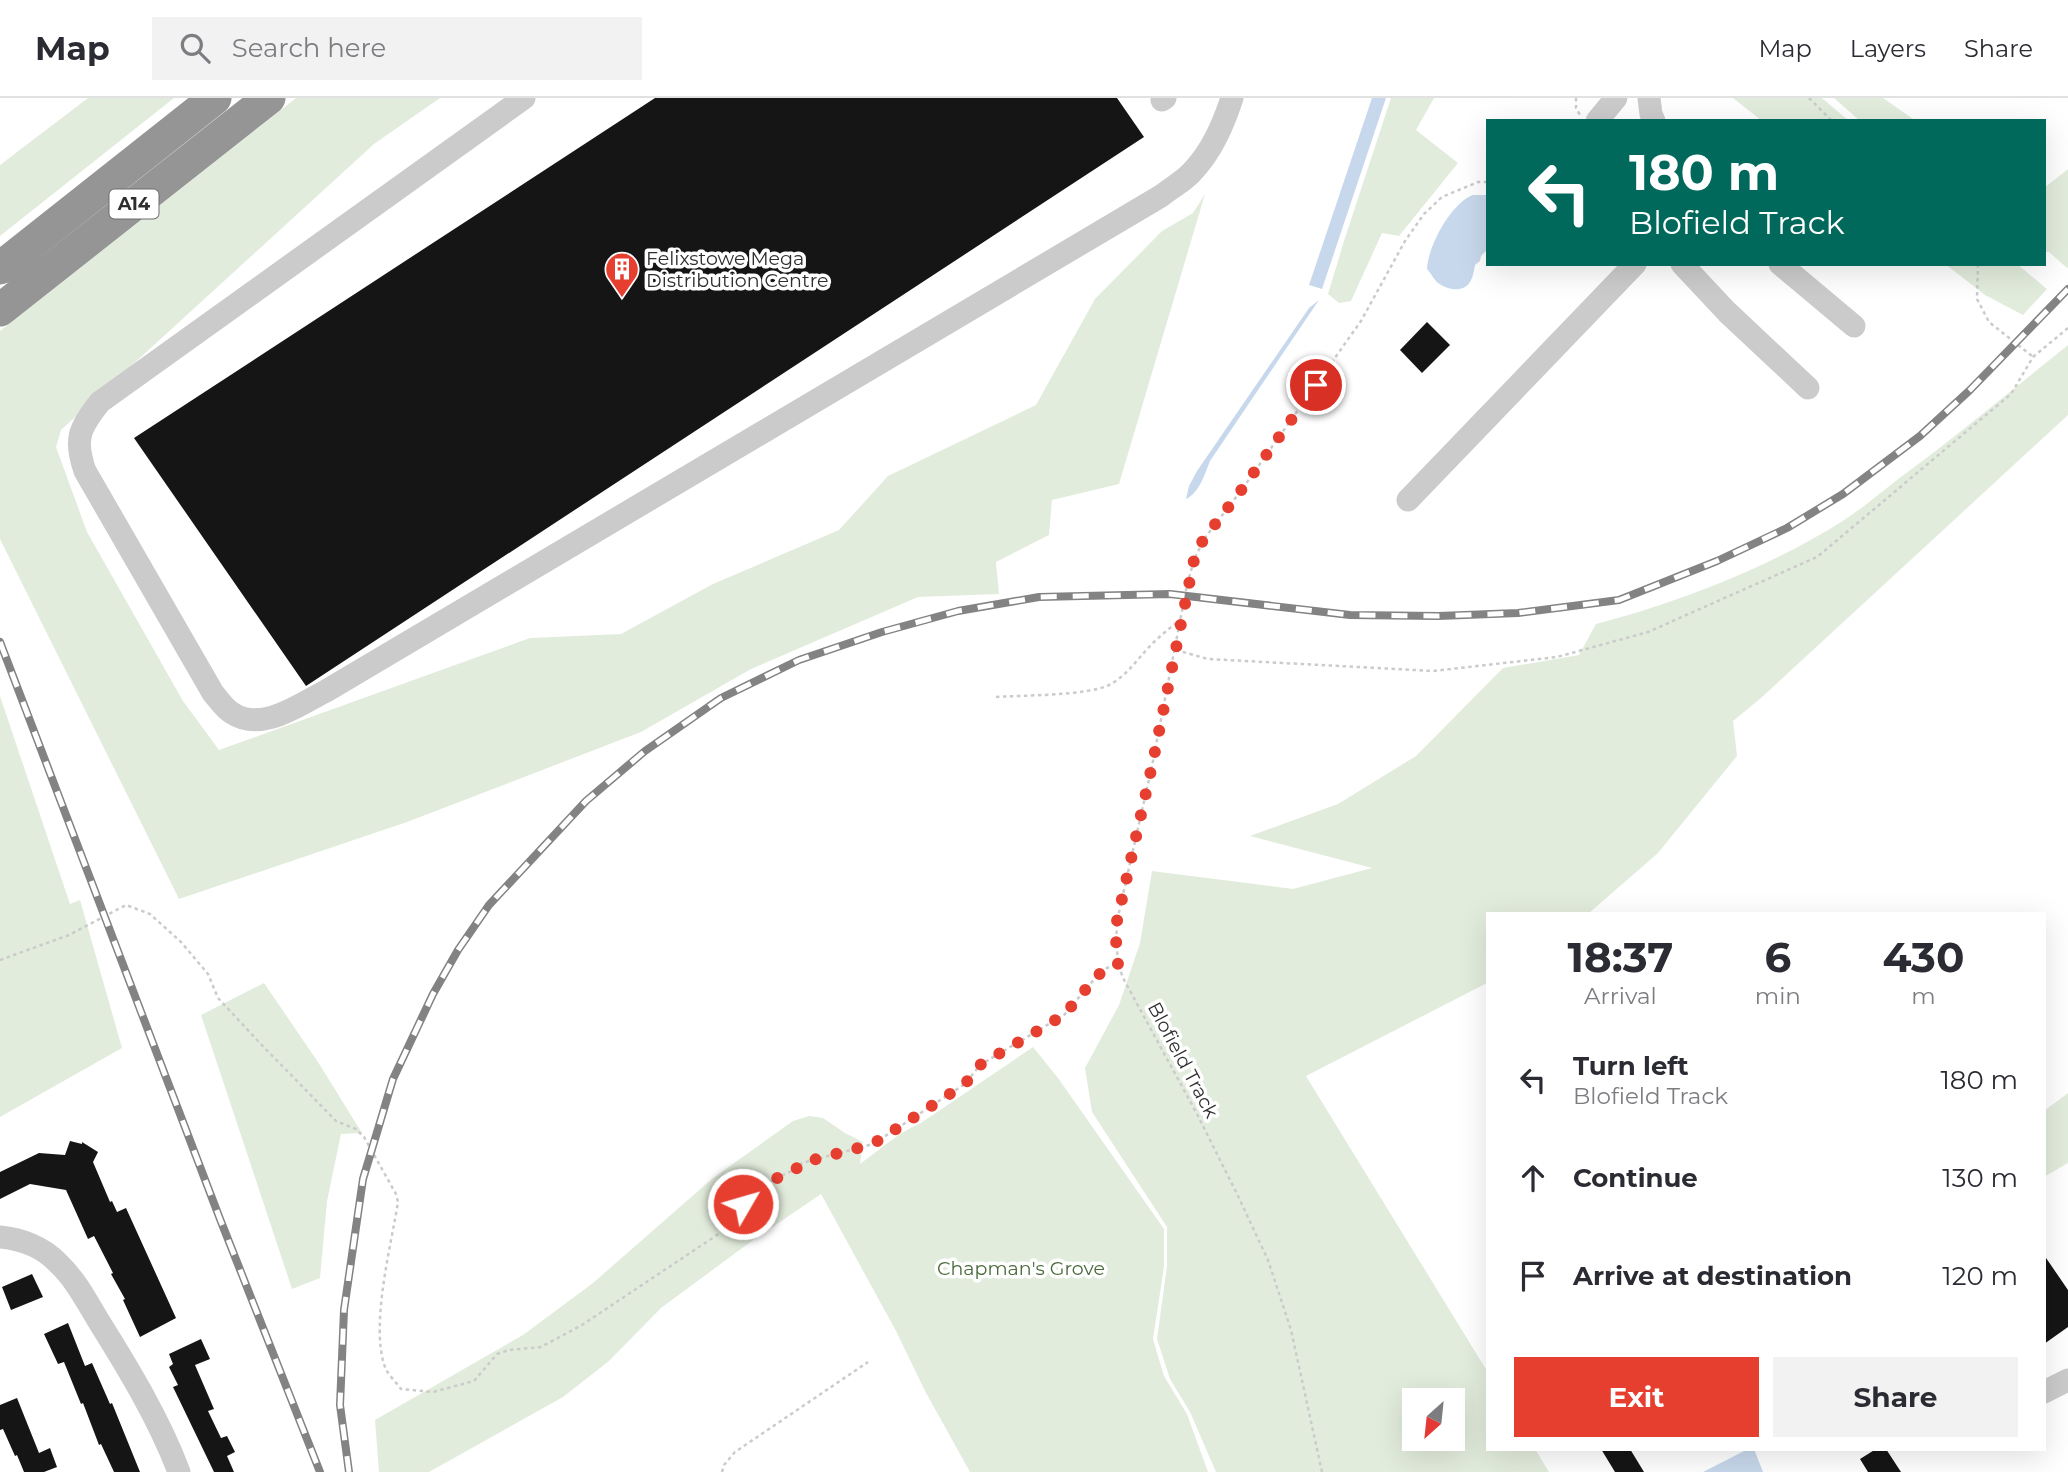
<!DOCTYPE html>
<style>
:root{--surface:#fff;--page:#f2f2f3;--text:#2b2b33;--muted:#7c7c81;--line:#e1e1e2;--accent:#e63f30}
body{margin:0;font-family:Montserrat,sans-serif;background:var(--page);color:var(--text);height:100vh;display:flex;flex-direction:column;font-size:26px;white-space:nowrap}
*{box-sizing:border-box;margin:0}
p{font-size:23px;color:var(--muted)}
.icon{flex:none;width:38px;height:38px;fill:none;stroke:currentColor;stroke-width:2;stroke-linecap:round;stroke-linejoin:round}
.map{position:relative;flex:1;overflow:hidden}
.side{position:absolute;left:1486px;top:814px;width:560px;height:539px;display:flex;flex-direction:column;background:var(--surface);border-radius:0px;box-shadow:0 7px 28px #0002}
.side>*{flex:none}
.hud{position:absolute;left:1486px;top:21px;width:560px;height:147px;border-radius:0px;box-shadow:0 7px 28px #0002;background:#00695c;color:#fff;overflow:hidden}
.needle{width:46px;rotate:207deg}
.fabs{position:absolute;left:1402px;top:1290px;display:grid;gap:14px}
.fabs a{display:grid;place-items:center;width:63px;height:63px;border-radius:0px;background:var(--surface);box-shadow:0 7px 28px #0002;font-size:35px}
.pin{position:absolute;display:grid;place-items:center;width:60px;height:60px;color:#fff;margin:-30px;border:4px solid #fff;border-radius:50%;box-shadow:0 2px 7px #0007}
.me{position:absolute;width:77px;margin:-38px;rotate:52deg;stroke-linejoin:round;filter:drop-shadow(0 0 5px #0008)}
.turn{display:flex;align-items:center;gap:24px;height:147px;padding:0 28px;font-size:32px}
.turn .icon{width:91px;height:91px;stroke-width:2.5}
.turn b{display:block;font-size:49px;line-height:60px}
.eta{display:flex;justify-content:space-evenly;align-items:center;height:119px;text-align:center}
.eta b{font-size:42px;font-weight:700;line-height:49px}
.button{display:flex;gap:14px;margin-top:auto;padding:14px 28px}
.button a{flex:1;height:80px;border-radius:0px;background:var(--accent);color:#fff;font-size:28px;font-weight:700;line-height:80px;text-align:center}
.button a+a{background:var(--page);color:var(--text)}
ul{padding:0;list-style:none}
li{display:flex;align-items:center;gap:21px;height:98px;padding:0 28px}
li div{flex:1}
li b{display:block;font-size:26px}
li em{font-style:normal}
header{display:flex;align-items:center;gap:42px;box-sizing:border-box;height:98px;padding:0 35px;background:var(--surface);border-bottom:2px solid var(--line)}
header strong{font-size:33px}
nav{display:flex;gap:38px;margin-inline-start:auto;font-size:24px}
.search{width:490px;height:63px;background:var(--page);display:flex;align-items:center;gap:18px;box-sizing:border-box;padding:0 24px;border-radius:0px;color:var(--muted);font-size:26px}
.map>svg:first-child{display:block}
.green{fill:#e2ecdc;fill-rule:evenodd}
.water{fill:#c8d8ec}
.building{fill:#151515}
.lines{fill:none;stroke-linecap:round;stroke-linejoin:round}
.path{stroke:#cbcbcb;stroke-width:2.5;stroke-dasharray:3.5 3.5;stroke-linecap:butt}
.minor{stroke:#cbcbcb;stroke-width:23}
.highway{stroke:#959595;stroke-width:33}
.rail-casing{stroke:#838383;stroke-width:8}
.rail{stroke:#fff;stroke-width:5;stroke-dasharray:16;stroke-linecap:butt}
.route{stroke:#e63f30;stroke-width:12;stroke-dasharray:0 21.6}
.labels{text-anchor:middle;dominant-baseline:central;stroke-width:7;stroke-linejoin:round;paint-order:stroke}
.shield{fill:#fff;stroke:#6d6d6d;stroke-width:2}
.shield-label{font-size:18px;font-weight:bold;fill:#2e2e2e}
.poi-label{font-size:19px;fill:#2e2e2e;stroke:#fff;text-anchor:start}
.street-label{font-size:19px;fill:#2e2e2e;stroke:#fff}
.park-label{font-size:19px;fill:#4a6a3b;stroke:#fff}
</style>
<header>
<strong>Map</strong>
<div class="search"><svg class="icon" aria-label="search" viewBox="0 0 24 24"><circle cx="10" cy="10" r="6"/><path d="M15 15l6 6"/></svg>Search here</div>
<nav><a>Map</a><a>Layers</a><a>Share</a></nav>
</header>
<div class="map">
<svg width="2068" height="1374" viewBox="0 0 2068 1374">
<rect width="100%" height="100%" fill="#fff"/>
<path class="green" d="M 88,0 L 174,0 L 0,138 L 0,67 Z
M 296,0 L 440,0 L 374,46 L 61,332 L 56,349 L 87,434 L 183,603 L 219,652 L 530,540 L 621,536 L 713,486 L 839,432 L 888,378 L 1036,307 L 1095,201 L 1162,133 L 1193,115 L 1205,96 L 1119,386 L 1052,402 L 1049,437 L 996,464 L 999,496 L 918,499 L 751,571 L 641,634 L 407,724 L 179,801 L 0,441 L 0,233 Z
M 1391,0 L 1434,0 L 1416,32 L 1458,65 L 1399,138 L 1382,135 L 1351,203 L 1339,205 L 1328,196 L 1344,143 Z
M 1733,0 L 1822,0 L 1849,23 L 1762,23 Z
M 1834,0 L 1883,0 L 1916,23 L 1860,23 Z
M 2068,71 L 2068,169 L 2067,170 L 2049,154 L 2044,154 L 2044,90 Z
M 1945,166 L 2017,166 L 2047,191 L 2023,217 L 1985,197 Z
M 2068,247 L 2068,317 L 1761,600 L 1733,623 L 1737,658 L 1658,755 L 1589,815 L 1488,816 L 1487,885 L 1306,978 L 1487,1273 L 1488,1351 L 1535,1351 L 1549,1374 L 1216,1374 L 1190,1314 L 1170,1281 L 1157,1241 L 1167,1168 L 1167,1129 L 1092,1014 L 1085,970 L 1119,907 L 1140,845 L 1152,773 L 1293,791 L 1372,770 L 1250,738 L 1338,706 L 1416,658 L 1503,570 L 1579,557 L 1596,526 C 1678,505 1770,469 1841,424 C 1862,411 1881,394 1901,379 C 1958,337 2013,291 2068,247 ZM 1414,1302 L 1452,1302 L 1452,1340 L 1414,1340 Z
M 0,598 L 70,806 L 80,802 L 122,950 L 0,1019 Z
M 264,885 L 318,964 L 362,1035 L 341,1036 L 327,1103 L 320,1180 L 292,1191 L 201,917 Z
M 1033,949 L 1058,980 L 1164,1131 L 1164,1169 L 1153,1241 L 1164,1278 L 1187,1316 L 1208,1374 L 970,1374 L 925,1293 L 896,1233 L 821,1096 L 749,1145 L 661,1210 L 609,1263 L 563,1299 L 429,1374 L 379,1374 L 375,1322 L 523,1237 L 593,1185 L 713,1080 L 793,1023 L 809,1018 L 823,1020 L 845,1035 L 863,1044 L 860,1066 C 881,1051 897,1035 921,1025 Z
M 2068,995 L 2068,1065 L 2044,1079 L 2044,1013 Z"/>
<path class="water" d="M 1372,0 L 1386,0 L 1322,191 L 1309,187 Z
M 1473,97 L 1487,97 L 1487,152 L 1481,158 L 1480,163 L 1475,167 C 1474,172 1473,180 1470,184 C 1464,195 1447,192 1438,185 C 1434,182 1431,175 1427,171 C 1428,148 1451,105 1473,97 Z
M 1319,202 L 1210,363 C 1205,376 1199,395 1186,401 L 1189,388 L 1197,373 L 1309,210 Z
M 1748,1351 L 1754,1351 L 1763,1374 L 1703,1374 Z"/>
<path class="building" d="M 655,0 L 1117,0 L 1144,39 L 306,588 L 134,340 Z
M 1427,224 L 1450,247 L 1422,275 L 1400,252 Z
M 70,1043 L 82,1046 L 82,1044 L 98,1054 L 93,1064 L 110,1104 L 112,1103 L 117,1114 L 126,1110 L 176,1220 L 140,1239 L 123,1202 L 125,1201 L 111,1176 L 113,1175 L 94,1138 L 88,1141 L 66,1092 L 30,1086 L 0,1101 L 0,1074 L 39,1055 L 65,1057 Z
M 2044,1157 L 2068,1192 L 2068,1229 L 2044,1246 Z
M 32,1176 L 43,1199 L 11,1212 L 2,1189 Z
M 68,1225 L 85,1268 L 92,1265 L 110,1306 L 112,1305 L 140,1374 L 114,1374 L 101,1346 L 99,1347 L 83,1305 L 81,1306 L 64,1264 L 58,1266 L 44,1236 Z
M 201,1241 L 210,1261 L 195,1267 L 214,1311 L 208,1313 L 221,1340 L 227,1338 L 235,1354 L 227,1358 L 234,1374 L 214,1374 L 173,1289 L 178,1287 L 169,1269 L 173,1266 L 169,1256 Z
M 17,1300 L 39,1355 L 50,1350 L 57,1369 L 44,1374 L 24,1374 L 17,1357 L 15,1358 L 3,1331 L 0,1332 L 0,1307 Z
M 1601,1351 L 1630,1351 L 1644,1374 L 1615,1374 Z
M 1876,1351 L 1886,1351 L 1901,1374 L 1868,1374 L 1860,1361 Z"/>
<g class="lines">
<path class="path" d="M 1576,0 L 1576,10 L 1580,17
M 1809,0 L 1832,23
M 1978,166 L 1977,201 L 1989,224 L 2032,258
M 1176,552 L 1208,561 L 1433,573 L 1557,559 L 1648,534 L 1817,459 L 2011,296 L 2033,259 L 2068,230
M 996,599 C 1023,597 1086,598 1109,587 C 1127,578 1138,560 1152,546 C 1161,537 1171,529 1181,521
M 0,862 L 69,837 L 126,807 L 150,816 L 181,844 L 208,876 L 218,900 L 257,942 L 336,1023 L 356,1031 L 364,1039 L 396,1096 L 398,1104 C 391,1148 370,1228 385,1269 C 388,1277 396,1284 401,1291 L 433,1294 L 474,1283 L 497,1256 L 509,1252 L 541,1249 L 582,1227 L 729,1129 C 741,1109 756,1091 777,1080 C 786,1075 795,1073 802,1065 L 873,1046 L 965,986 L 980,967 L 1064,917 L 1097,878 L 1107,870 L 1118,866
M 722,1374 L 724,1367 L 735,1354 L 868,1264
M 1322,1374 L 1291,1232 L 1268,1162 L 1237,1096 L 1197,1016 L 1123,880 C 1116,861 1116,843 1117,823 L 1152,668 L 1187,487 L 1194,462 L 1204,441 L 1240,394 L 1361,223 L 1405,143 L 1424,116 L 1442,99 L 1478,84 L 1488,84"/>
<path class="minor" d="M 524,0 L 100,304 C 79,330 74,342 85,373 L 213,595 C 219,602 225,611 232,615 C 262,635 300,606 326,593 L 1161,98 C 1171,90 1184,83 1192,74 C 1212,53 1223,27 1232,0
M 1649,0 L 1651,16 L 1654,23
M 1162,2 L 1165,0
M 1597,23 L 1616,0
M 1682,166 L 1727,214 L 1808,290
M 1780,166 L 1854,228
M 1408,402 L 1635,166
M 0,1139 C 21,1141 43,1149 58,1165 C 75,1181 86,1202 98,1222 C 128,1270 159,1321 179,1374
M 2044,1294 L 2068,1282"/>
<path class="highway" d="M 0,170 L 215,0
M 0,212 L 269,0"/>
<g class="rail-casing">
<path id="rail" d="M 0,544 L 220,1121 L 320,1374
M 349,1374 L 340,1307 L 344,1212 L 363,1081 L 393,981 L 433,896 L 458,852 L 489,807 L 586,703 L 645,653 L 721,600 L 799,562 L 882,534 L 958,513 L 1039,499 L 1170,496 L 1350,517 L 1438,518 L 1518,515 L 1619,502 L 1717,463 L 1787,430 L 1843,396 L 1920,338 L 1970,292 L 2068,191"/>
</g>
<use href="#rail" class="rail"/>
</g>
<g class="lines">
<path class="route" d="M 743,1106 L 775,1081 L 796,1071 L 802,1065 L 873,1046 L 965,986 L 980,967 L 1064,917 L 1097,878 L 1107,870 L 1118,866 L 1116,849 L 1117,823 L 1152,668 L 1194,462 L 1203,442 L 1240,394 L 1316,287"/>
</g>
<defs>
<g id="building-pin" transform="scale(1.75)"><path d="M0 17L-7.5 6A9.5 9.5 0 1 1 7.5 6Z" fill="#e63f30" stroke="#fff"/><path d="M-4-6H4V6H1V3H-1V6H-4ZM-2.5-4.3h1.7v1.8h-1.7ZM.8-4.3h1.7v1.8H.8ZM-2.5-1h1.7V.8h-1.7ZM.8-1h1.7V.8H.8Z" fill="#fff"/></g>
</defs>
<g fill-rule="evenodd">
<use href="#building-pin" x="622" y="171"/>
</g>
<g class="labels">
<rect class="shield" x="109.5" y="91.5" width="49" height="29" rx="5"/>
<g class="shield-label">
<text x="134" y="106">A14</text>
</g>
<g class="poi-label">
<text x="646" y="160">Felixstowe Mega<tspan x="646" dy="22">Distribution Centre</tspan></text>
</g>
<g class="street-label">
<text transform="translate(1183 962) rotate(62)">Blofield Track</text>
</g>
<g class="park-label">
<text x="1021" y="1170">Chapman's Grove</text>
</g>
</g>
</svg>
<div class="fabs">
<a><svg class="needle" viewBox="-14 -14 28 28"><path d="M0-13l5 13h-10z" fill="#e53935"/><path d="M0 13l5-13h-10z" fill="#7c7c81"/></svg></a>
</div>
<div class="pin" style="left:1316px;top:287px;background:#d93025"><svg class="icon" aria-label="arrive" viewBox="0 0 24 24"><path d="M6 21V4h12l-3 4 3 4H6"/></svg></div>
<svg class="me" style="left:743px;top:1106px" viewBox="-20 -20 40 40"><circle r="17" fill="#e63f30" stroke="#fff" stroke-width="3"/><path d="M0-11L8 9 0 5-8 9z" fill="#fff"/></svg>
<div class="hud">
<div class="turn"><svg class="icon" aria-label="left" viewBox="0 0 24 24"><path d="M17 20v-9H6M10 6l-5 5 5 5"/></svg><div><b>180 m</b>Blofield Track</div></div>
</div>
<section class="side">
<div class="eta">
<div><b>18:37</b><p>Arrival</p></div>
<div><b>6</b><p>min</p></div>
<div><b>430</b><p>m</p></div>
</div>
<ul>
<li><svg class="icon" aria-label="left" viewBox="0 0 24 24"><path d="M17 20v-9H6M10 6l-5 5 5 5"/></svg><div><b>Turn left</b><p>Blofield Track</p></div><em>180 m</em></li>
<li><svg class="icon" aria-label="ahead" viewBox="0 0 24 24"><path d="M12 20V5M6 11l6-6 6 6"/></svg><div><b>Continue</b></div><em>130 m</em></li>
<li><svg class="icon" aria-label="arrive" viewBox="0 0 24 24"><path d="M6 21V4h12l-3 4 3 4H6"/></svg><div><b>Arrive at destination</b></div><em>120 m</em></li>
</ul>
<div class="button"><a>Exit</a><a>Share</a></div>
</section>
</div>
